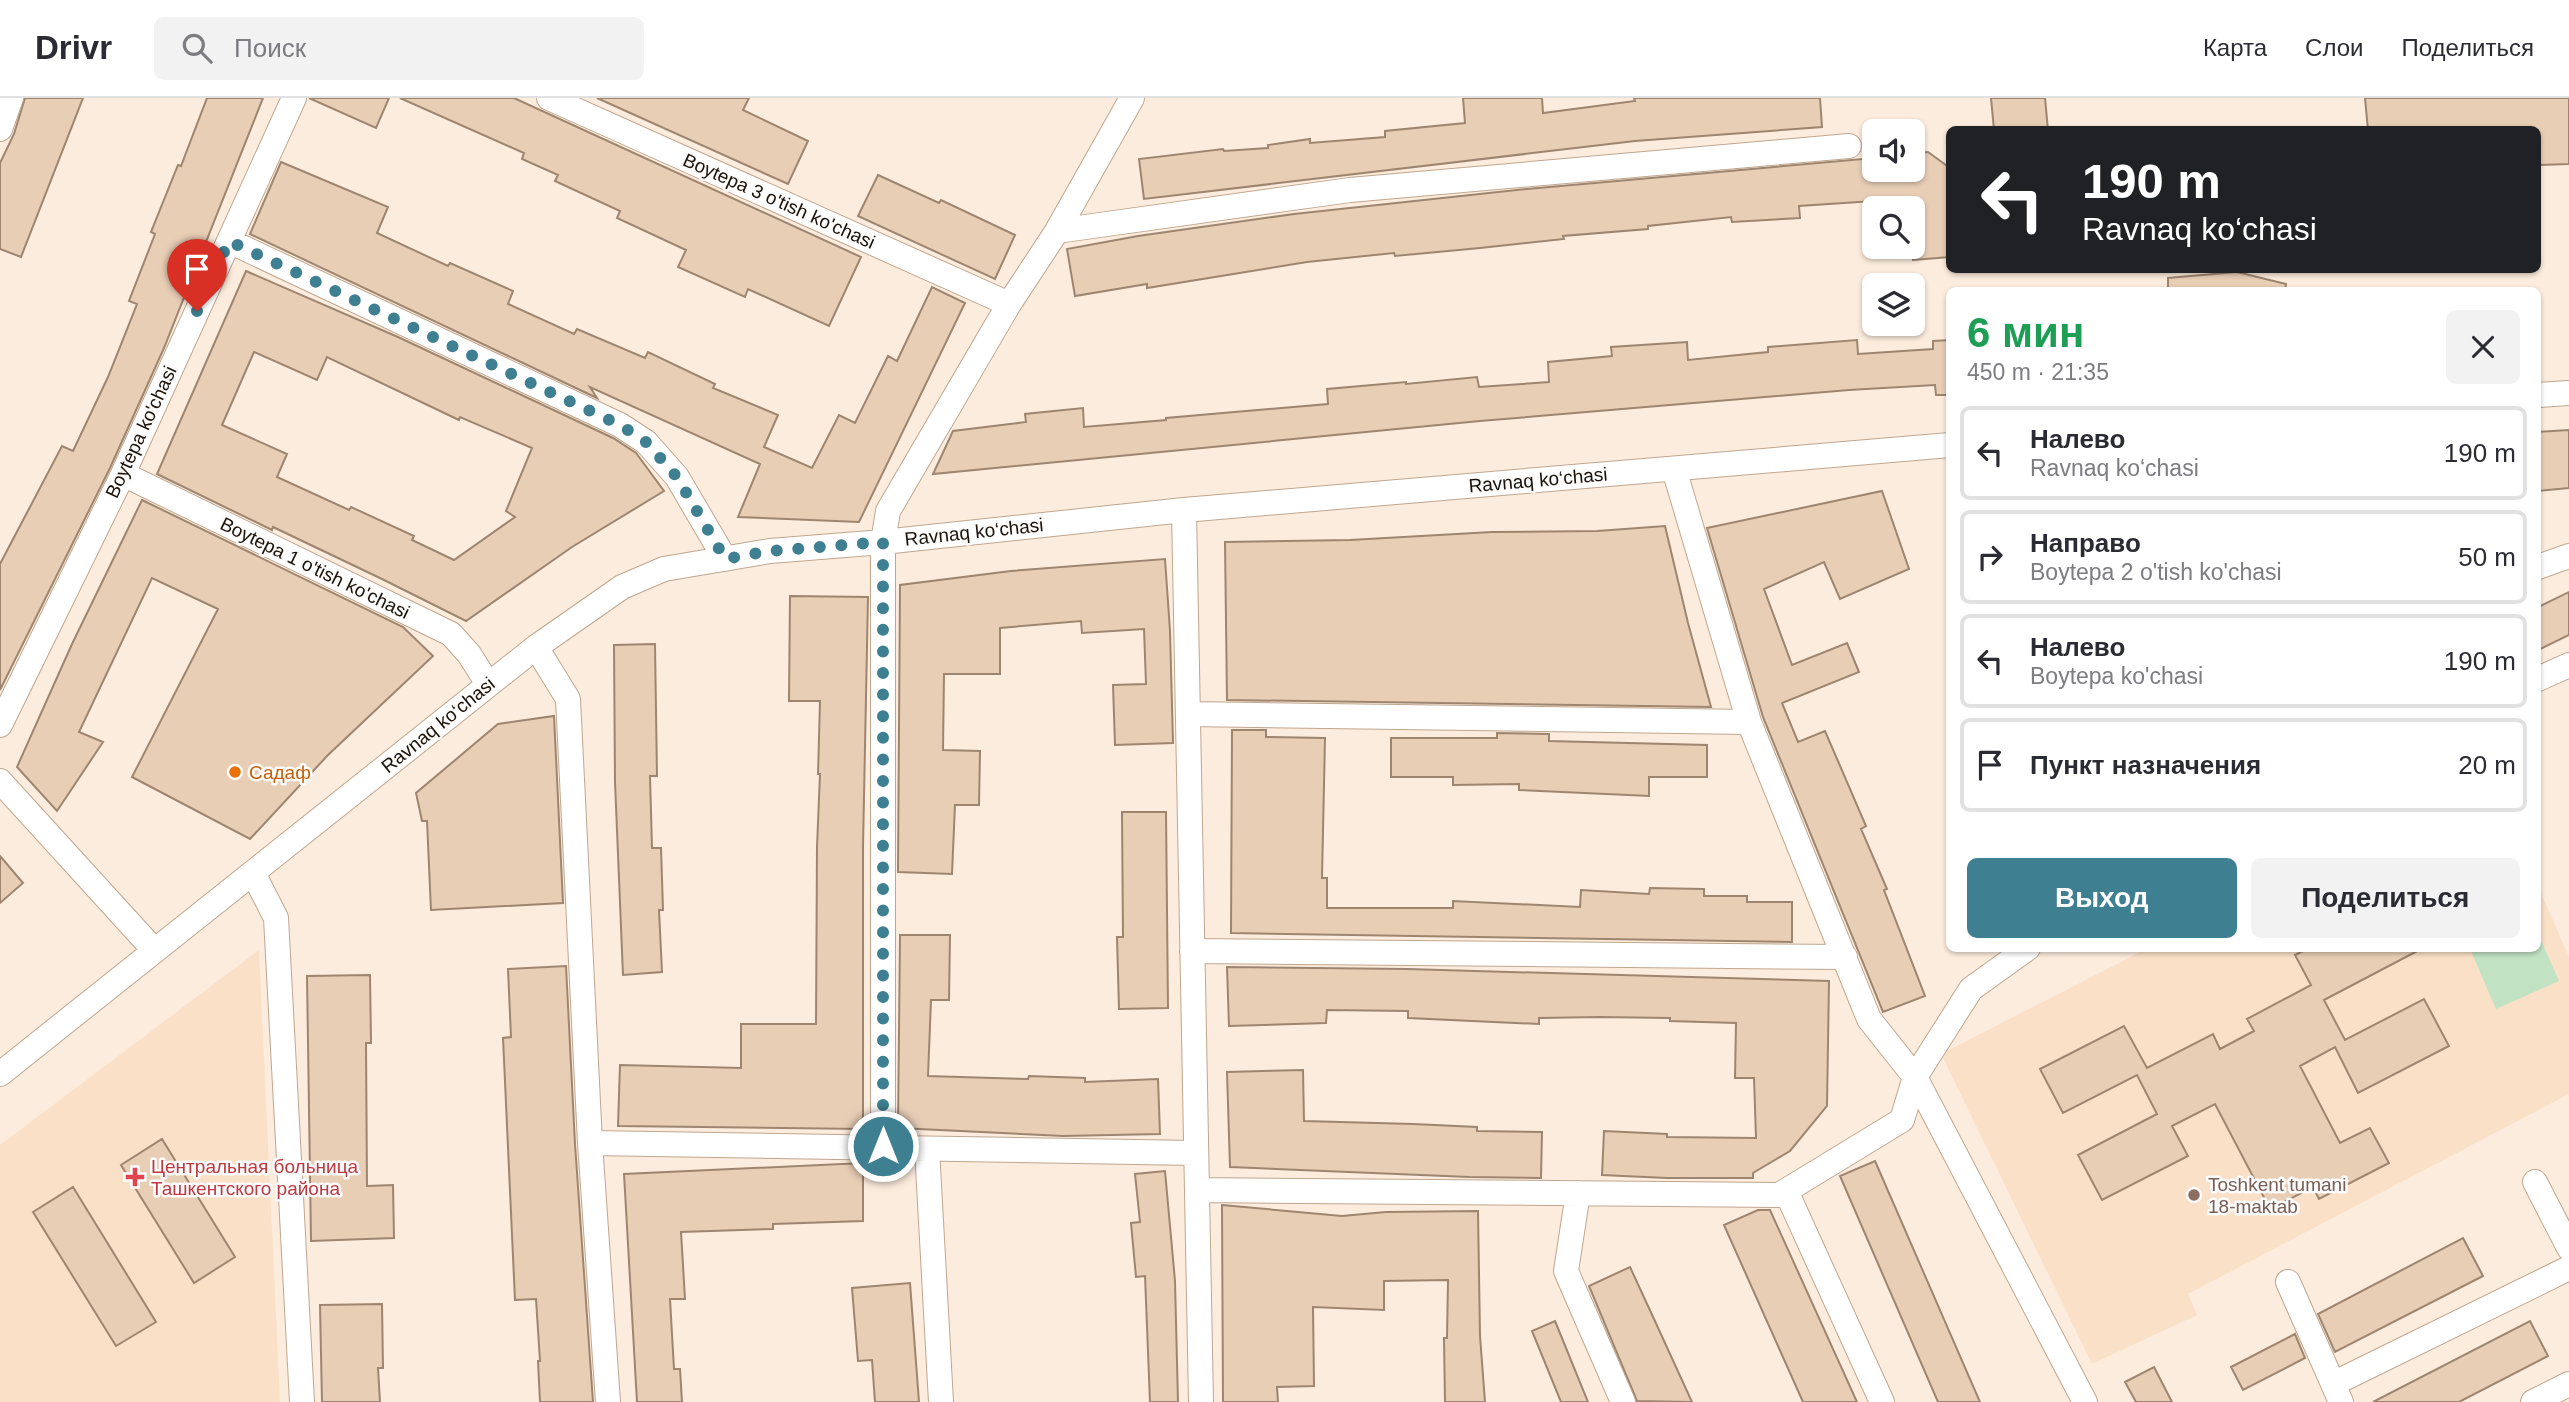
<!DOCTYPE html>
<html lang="ru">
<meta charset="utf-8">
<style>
:root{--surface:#fff;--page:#f2f2f3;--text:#2b2b33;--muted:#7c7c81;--line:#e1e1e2;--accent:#3e7f92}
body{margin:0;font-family:Arial,sans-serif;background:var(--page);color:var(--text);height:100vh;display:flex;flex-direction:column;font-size:26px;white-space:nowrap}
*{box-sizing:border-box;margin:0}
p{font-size:23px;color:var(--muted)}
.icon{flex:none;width:38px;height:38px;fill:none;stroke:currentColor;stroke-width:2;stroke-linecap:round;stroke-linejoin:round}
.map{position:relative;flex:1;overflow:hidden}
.side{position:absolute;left:1946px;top:189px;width:595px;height:665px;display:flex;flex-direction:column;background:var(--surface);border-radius:10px;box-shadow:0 2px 5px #0004}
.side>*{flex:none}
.guide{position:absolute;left:1946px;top:28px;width:595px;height:147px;border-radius:10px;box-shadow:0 2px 5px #0004;background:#202124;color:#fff;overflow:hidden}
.buttons{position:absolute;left:1862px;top:21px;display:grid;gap:14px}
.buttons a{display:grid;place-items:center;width:63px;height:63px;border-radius:10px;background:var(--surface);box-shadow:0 2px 5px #0004;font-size:35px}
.pin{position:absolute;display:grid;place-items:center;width:60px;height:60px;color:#fff;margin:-72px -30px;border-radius:50% 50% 50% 0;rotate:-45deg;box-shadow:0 0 7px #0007}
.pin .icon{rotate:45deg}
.me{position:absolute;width:77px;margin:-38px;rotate:0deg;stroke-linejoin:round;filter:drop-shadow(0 0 5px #0008)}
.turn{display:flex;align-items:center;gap:24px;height:147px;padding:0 21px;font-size:32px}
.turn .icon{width:91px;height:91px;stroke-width:2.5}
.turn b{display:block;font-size:49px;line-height:60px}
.round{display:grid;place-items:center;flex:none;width:74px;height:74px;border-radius:10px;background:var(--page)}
.headline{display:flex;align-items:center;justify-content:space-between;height:119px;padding:0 21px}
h1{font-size:42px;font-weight:800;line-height:52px;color:#1e9e55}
.primary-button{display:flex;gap:14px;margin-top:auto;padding:14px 21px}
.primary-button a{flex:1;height:80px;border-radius:10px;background:var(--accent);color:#fff;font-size:28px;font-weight:800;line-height:80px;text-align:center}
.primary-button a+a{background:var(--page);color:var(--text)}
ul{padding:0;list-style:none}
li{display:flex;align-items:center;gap:21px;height:94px;margin:0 14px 10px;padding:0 7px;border:4px solid var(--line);border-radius:10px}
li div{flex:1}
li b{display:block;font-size:26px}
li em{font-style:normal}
header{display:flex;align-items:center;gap:42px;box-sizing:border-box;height:98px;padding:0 35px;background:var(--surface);border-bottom:2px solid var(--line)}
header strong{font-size:33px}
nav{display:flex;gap:38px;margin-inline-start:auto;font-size:24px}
.search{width:490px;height:63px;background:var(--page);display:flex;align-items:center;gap:18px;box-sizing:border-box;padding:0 24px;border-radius:10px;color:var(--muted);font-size:26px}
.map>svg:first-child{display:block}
.built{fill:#fbe0c8}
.green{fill:#c1e3c4}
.building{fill:#e9ceb6;stroke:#9e856f;stroke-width:2;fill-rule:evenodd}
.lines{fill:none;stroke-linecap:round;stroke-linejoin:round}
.minor-casing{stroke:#c0a68e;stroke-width:26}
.minor{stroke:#fff;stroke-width:24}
.route{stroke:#3e7f92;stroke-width:12;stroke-dasharray:0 21.6}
.food-dot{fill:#e8710a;stroke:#fcfcfc;stroke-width:2.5}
.health-dot{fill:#e0444e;stroke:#fcfcfc;stroke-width:2.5}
.education-dot{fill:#8d6e63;stroke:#fcfcfc;stroke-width:2.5}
.labels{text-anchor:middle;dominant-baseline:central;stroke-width:5;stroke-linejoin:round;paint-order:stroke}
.street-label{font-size:19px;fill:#1b1209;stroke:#fcfcfc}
.food-label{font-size:19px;fill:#c56008;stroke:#fcfcfc;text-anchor:start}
.health-label{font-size:19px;fill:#be3a42;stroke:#fcfcfc;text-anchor:start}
.education-label{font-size:19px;fill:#785e54;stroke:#fcfcfc;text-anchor:start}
</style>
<header>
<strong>Drivr</strong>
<div class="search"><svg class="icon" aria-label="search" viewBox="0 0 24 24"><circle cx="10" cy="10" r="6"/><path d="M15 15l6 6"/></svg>Поиск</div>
<nav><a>Карта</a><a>Слои</a><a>Поделиться</a></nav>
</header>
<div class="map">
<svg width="2569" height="1304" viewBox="0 0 2569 1304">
<rect width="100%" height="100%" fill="#fcecdd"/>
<path class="built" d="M 2538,788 L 2569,859 L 2569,996 L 2188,1196 L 2197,1217 L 2092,1266 L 1941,956 L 2146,851 L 2538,850 Z
M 259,852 L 280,1304 L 0,1304 L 0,1047 Z"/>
<path class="green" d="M 2538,835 L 2559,883 L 2496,911 L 2470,851 L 2538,850 Z"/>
<path class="building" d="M 25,0 L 83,0 L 21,159 L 0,151 L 0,65 L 14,36 Z
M 207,0 L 263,0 L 164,250 L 110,370 L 0,592 L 0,466 L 62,348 L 73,353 L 108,279 L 137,206 L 129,203 L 155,136 L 151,134 L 178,67 L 181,68 Z
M 309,0 L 389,0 L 376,30 Z
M 400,0 L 514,0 L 861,159 L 829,228 L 748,191 L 745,199 L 678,169 L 686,152 L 617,120 L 620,113 L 555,83 L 558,77 L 522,61 L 524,55 Z
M 597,0 L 749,0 L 743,12 L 808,43 L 788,86 Z
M 1463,0 L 1542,0 L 1543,15 L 1635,3 L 1634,0 L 1820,0 L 1822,29 L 1635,43 L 1144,101 L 1139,61 L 1223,51 L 1224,53 L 1268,50 L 1268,47 L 1310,41 L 1310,45 L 1385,39 L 1385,33 L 1465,25 Z
M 1991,0 L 2045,0 L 2048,32 L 1994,32 Z
M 2365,0 L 2569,0 L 2569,66 L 2538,67 L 2538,32 L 2368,32 Z
M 1928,54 L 1950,70 L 1950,159 L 1913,162 L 1913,110 L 1890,110 L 1889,102 L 1799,108 L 1800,120 L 1732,124 L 1731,119 L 1648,128 L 1648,131 L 1563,138 L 1564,141 L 1480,150 L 1395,158 L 1394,155 L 1307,164 L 1147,190 L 1147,186 L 1075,198 L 1067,151 L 1138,138 L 1294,116 L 1527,91 L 1874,60 L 1874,72 L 1913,72 L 1913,55 Z
M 281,64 L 388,109 L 377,135 L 448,168 L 450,165 L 513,193 L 508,206 L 574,236 L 577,231 L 645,260 L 648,254 L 715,286 L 713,290 L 778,317 L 764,349 L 812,370 L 839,317 L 855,325 L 888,258 L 897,263 L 932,189 L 965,205 L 859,424 L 738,419 L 760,366 L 590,289 L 597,300 L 250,136 Z
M 878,77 L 939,105 L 941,102 L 1015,137 L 995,181 L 858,118 Z
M 246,173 L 398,239 L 613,340 L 636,355 L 664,393 L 572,449 L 466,523 L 382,481 L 273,429 L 272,432 L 157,376 ZM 254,254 L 317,282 L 327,259 L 459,322 L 460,319 L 532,350 L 506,413 L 515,419 L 454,462 L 412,442 L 414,438 L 351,409 L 349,412 L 277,379 L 287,356 L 222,327 Z
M 2237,174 L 2286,186 L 2285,192 L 2168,192 L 2168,180 Z
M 1857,242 L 1858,256 L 1933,251 L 1933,243 L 1950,242 L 1950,297 L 1936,297 L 1935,287 L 1849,292 L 1480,323 L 933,376 L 953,333 L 1026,324 L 1025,316 L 1083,310 L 1084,329 L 1166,322 L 1166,320 L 1328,306 L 1327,291 L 1406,284 L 1406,286 L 1477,279 L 1479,289 L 1549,284 L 1548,264 L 1612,258 L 1611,249 L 1687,244 L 1688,262 L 1768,254 L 1768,249 Z
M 2569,332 L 2569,390 L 2538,393 L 2538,334 Z
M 1882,393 L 1909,471 L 1840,501 L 1824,464 L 1764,491 L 1792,567 L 1847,545 L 1859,574 L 1782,605 L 1798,644 L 1825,633 L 1866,728 L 1861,731 L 1887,791 L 1884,792 L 1925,898 L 1883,914 L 1763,619 L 1707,430 Z
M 142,402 L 403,529 L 433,558 L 328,657 L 250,741 L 132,679 L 218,511 L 152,480 L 79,634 L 103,644 L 57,713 L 17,669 L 72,546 Z
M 1665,428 L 1688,525 L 1711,609 L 1227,602 L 1225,444 L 1350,442 L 1492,434 L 1597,433 Z
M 1165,461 L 1170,533 L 1173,645 L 1115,647 L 1113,587 L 1146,586 L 1144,531 L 1082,535 L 1081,523 L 1000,530 L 1000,576 L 944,576 L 943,652 L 980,653 L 979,707 L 955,707 L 952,776 L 898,774 L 900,487 L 1011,473 Z
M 2569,494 L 2569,537 L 2538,552 L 2538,509 Z
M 790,498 L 868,499 L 863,749 L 863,1031 L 618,1028 L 620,967 L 741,970 L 741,926 L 816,926 L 817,749 L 820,676 L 818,676 L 820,603 L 789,603 Z
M 655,546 L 657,678 L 650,678 L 652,750 L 661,750 L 663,812 L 659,812 L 662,874 L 623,877 L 615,684 L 614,547 Z
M 554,618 L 563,805 L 431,812 L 427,723 L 422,723 L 416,695 L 498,626 Z
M 1232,632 L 1266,632 L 1266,639 L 1325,640 L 1322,780 L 1327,780 L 1327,810 L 1453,810 L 1453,803 L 1580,809 L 1581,792 L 1649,796 L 1650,790 L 1704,791 L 1704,798 L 1747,798 L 1747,804 L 1792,804 L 1792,844 L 1231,835 Z
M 1497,635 L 1549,636 L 1549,643 L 1707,647 L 1707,679 L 1649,679 L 1649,698 L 1519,692 L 1519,686 L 1453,687 L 1453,679 L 1391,679 L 1391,640 L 1497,640 Z
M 1122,714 L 1166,714 L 1168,910 L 1119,911 L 1117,839 L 1123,839 Z
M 0,758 L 23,785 L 0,805 Z
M 900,837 L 950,837 L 949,902 L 931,902 L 928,978 L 1028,981 L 1029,978 L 1085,980 L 1085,984 L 1158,981 L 1160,1036 L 1063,1038 L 898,1030 Z
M 2309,850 L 2423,850 L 2324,902 L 2345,942 L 2424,901 L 2449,948 L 2358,995 L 2335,949 L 2300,968 L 2340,1045 L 2370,1030 L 2389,1065 L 2319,1101 L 2313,1089 L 2270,1111 L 2215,1006 L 2172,1028 L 2188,1058 L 2102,1102 L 2078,1057 L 2157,1016 L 2137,977 L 2063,1015 L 2040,971 L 2124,928 L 2147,970 L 2213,936 L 2220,951 L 2254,933 L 2247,921 L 2311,887 L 2295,857 Z
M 566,868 L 575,1046 L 593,1304 L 540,1304 L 538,1263 L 540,1263 L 536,1201 L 515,1202 L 503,940 L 511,939 L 508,871 Z
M 1227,869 L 1407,871 L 1829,883 L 1827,1008 L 1790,1053 L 1753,1075 L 1753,1080 L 1667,1080 L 1602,1077 L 1604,1033 L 1667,1036 L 1667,1039 L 1756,1040 L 1754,980 L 1735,980 L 1736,925 L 1670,923 L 1670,920 L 1599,919 L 1539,920 L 1539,926 L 1408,920 L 1408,913 L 1327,912 L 1326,925 L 1229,928 Z
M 370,877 L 371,945 L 366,945 L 367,1088 L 393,1087 L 394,1140 L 311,1143 L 307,878 Z
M 1303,972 L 1304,1023 L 1413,1026 L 1477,1029 L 1477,1033 L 1542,1034 L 1541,1080 L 1469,1079 L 1230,1069 L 1227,974 Z
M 162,1041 L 235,1159 L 194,1185 L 121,1067 Z
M 1875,1063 L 1980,1304 L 1938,1304 L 1840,1078 Z
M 863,1065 L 863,1123 L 773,1126 L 773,1131 L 681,1134 L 685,1201 L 670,1201 L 674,1271 L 680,1271 L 682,1304 L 637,1304 L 624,1076 Z
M 1165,1073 L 1175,1183 L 1178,1304 L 1150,1304 L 1145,1178 L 1136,1179 L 1131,1125 L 1140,1124 L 1135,1076 Z
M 73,1089 L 156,1224 L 116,1248 L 33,1114 Z
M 1222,1107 L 1342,1118 L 1386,1114 L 1478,1113 L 1480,1238 L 1485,1304 L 1445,1304 L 1444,1240 L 1447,1240 L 1448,1182 L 1384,1183 L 1384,1212 L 1313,1209 L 1314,1288 L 1277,1289 L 1278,1304 L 1223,1304 Z
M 1758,1112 L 1770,1112 L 1857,1304 L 1803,1304 L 1724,1127 Z
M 2463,1140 L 2483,1178 L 2335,1254 L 2318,1216 Z
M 1630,1169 L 1654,1221 L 1692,1304 L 1637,1303 L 1589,1188 Z
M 910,1185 L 919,1304 L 875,1304 L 872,1262 L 858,1263 L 852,1190 Z
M 382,1206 L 383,1270 L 378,1270 L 380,1304 L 322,1304 L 320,1207 Z
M 1555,1223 L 1588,1304 L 1561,1304 L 1532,1233 Z
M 2530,1223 L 2548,1258 L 2459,1304 L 2373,1304 Z
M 2295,1236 L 2305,1260 L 2243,1292 L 2231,1269 Z
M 2154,1269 L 2172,1304 L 2136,1304 L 2125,1284 Z"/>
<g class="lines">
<g class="minor-casing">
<path id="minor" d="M 549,0 L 1009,206
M 0,31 L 11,0
M 1057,133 L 1350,92 L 1849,48
M 229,143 L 620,327 L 646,344 L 677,379 L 725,461
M 2538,297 L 2569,295
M 1674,371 L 1749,624 L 1869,921 L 1915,979 L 2085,1304
M 123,376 L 451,536 L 469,556 L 488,586
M 1184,412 L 1201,1304
M 2538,469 L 2569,458
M 536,549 L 568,601 L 590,1045 L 608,1304
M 2538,581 L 2569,567
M 1188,616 L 1749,624
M 0,627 L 123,376 L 294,0
M 0,683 L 154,852
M 253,775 L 276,820 L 302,1304
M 1192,853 L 1845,859
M 0,976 L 536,549 L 622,489 L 664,471 L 770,453 L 883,444 L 1184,412 L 1950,347
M 590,1045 L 1196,1055
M 883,1048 L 883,444 L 888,413 L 1009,206 L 1057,133 L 1132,0
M 927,1051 L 941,1304
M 2535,1084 L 2569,1150
M 1197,1092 L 1779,1097 L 1902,1022 L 1915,979 L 1971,891 L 2028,850
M 1786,1093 L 1882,1304
M 1578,1095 L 1566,1173 L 1623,1304
M 2288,1184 L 2341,1304
M 2333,1286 L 2569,1170
M 2533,1304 L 2569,1286"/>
</g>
<use href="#minor" class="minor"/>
</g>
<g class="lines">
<path class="route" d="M 197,213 L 229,143 L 620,327 L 646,344 L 677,379 L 725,461 L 770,453 L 883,444 L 883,1048"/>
</g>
<circle class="food-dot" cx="235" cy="674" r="7"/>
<path class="health-dot" d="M131.5 1068.5h7v7h7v7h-7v7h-7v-7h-7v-7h7z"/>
<circle class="education-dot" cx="2194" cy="1097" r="7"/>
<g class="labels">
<g class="street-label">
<text transform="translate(779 103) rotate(24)">Boytepa 3 o'tish ko'chasi</text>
<text transform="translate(141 334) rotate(-65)">Boytepa ko'chasi</text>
<text transform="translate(1538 382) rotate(-5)">Ravnaq ko‘chasi</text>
<text transform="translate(974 434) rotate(-6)">Ravnaq ko‘chasi</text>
<text transform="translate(315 470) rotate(26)">Boytepa 1 o'tish ko'chasi</text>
<text transform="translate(438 627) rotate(-39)">Ravnaq ko‘chasi</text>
</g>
<g class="food-label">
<text x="249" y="674">Садаф</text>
</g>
<g class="health-label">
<text x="151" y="1068">Центральная больница<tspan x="151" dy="22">Ташкентского района</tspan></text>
</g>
<g class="education-label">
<text x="2208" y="1086">Toshkent tumani<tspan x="2208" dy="22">18-maktab</tspan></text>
</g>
</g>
</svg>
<div class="buttons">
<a><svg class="icon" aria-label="sound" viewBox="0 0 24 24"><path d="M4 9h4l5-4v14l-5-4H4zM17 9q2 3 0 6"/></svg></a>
<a><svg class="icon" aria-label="search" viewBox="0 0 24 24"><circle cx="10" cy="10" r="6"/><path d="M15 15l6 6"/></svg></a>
<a><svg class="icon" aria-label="layers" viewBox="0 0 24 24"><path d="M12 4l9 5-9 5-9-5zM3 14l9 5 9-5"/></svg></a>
</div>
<div class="pin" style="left:197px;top:213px;background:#d93025"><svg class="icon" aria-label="arrive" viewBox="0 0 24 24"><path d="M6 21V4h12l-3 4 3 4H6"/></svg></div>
<svg class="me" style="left:883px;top:1048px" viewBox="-20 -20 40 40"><circle r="17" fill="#3e7f92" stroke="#fff" stroke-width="3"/><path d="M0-11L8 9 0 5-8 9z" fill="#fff"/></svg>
<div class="guide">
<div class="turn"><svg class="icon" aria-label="left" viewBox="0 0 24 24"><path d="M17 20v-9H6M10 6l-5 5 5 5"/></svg><div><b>190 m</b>Ravnaq ko‘chasi</div></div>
</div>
<section class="side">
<div class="headline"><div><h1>6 мин</h1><p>450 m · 21:35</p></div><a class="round"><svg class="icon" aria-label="close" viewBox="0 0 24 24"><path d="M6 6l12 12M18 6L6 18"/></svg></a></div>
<ul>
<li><svg class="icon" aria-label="left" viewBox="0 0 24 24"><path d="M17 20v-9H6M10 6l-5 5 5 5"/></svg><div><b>Налево</b><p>Ravnaq ko‘chasi</p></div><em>190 m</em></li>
<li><svg class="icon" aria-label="right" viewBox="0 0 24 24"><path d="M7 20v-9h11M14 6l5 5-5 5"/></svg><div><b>Направо</b><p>Boytepa 2 o'tish ko'chasi</p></div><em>50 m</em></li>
<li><svg class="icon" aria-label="left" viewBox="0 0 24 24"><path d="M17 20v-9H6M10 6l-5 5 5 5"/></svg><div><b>Налево</b><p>Boytepa ko'chasi</p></div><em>190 m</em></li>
<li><svg class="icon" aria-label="arrive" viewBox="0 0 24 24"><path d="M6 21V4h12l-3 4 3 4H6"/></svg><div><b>Пункт назначения</b></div><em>20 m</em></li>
</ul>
<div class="primary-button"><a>Выход</a><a>Поделиться</a></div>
</section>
</div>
